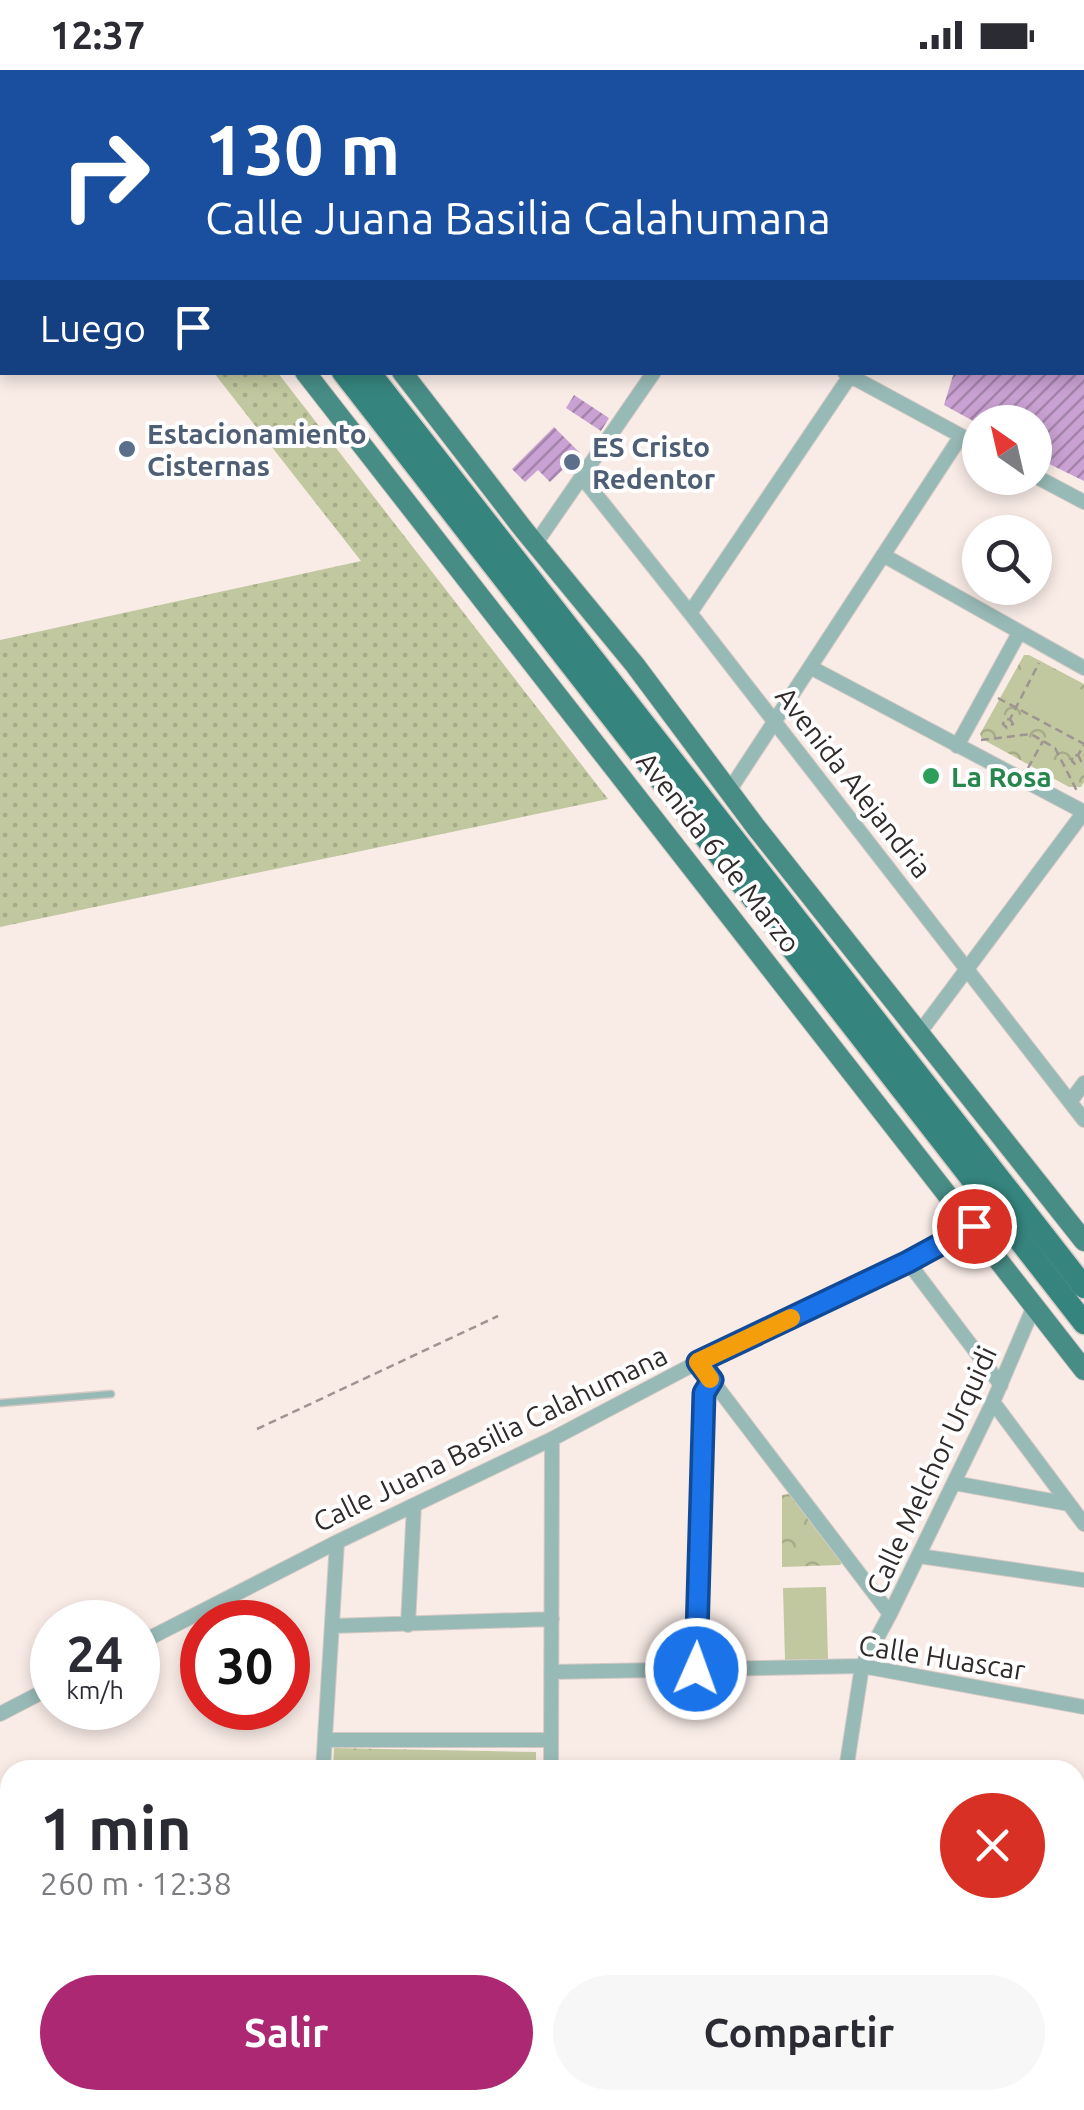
<!DOCTYPE html>
<html lang="es">
<meta charset="utf-8">
<style>
:root{--surface:#fff;--page:#f7f7f7;--text:#2b2b33;--muted:#7c7c81;--accent:#ac2872}
body{margin:0;font-family:Ubuntu,sans-serif;background:var(--page);color:var(--text);height:100vh;display:flex;flex-direction:column;font-size:38px;white-space:nowrap}
*{box-sizing:border-box;margin:0}
p{font-size:32px;color:var(--muted)}
.icon{flex:none;width:55px;height:55px;fill:none;stroke:currentColor;stroke-width:2;stroke-linecap:round;stroke-linejoin:round}
.map{position:relative;flex:1;overflow:hidden}
.side{position:absolute;left:0px;top:1690px;width:1085px;height:350px;display:flex;flex-direction:column;background:var(--surface);border-radius:30px 30px 0 0;box-shadow:0 5px 15px #0003}
.side>*{flex:none}
.hud{position:absolute;left:0px;top:0px;width:1085px;height:305px;box-shadow:0 5px 15px #0003;background:#1a4fa0;color:#fff;overflow:hidden}
.needle{width:65px;rotate:326deg}
.controls{position:absolute;left:962px;top:335px;display:grid;gap:20px}
.controls a{display:grid;place-items:center;width:90px;height:90px;border-radius:50%;background:var(--surface);box-shadow:0 5px 15px #0003;font-size:50px}
.speed{position:absolute;left:30px;top:1530px;display:flex;gap:20px;font-size:50px;font-weight:700;text-align:center}
.speed>*{display:grid;place-content:center;width:130px;height:130px;border-radius:50%;background:var(--surface);box-shadow:0 5px 15px #0003;line-height:1}
.speed small{font-size:25px;font-weight:400}
.speed .limit{border:15px solid #d22;background:#fff;color:#111}
.pin{position:absolute;display:grid;place-items:center;width:85px;height:85px;color:#fff;margin:-42px;border:5px solid #fff;border-radius:50%;box-shadow:0 2px 10px #0007}
.me{position:absolute;width:110px;margin:-55px;rotate:2deg;stroke-linejoin:round;filter:drop-shadow(0 0 8px #0008)}
.turn{display:flex;align-items:center;gap:35px;height:210px;padding:0 40px;font-size:45px}
.turn .icon{width:130px;height:130px;stroke-width:2.5}
.turn b{display:block;font-size:70px;line-height:85px}
.then{display:flex;align-items:center;height:95px;padding:0 40px;background:#0003;gap:20px;font-size:38px}
.round{display:grid;place-items:center;flex:none;width:105px;height:105px;border-radius:52px;background:var(--page)}
.head{display:flex;align-items:center;justify-content:space-between;height:170px;padding:0 40px}
h1{font-size:60px;font-weight:600;line-height:75px}
.primary-button{display:flex;gap:20px;margin-top:auto;padding:20px 40px}
.primary-button a{flex:1;height:115px;border-radius:60px;background:var(--accent);color:#fff;font-size:40px;font-weight:600;line-height:115px;text-align:center}
.primary-button a+a{background:var(--page);color:var(--text)}
.status{display:flex;justify-content:space-between;align-items:center;height:70px;padding:0 50px;background:var(--surface);direction:ltr}
.status svg{height:28px;fill:currentColor}
.map>svg:first-child{display:block}
.grass{fill:url(#grass-dots)}
.forest{fill:url(#forest-crowns)}
.pitch{fill:#c1c89f}
.building{fill:url(#building-hatch)}
.lines{fill:none;stroke-linecap:round;stroke-linejoin:round}
.service-casing{stroke:#d5c9c5;stroke-width:9}
.minor-casing{stroke:#d5c9c5;stroke-width:16}
.tertiary-casing{stroke:#d5c9c5;stroke-width:20}
.primary-casing{stroke:#d5c9c5;stroke-width:22}
.trunk-casing{stroke:#d5c9c5;stroke-width:25}
.path{stroke:#9e9491;stroke-width:2.5;stroke-dasharray:8 5;stroke-linecap:butt}
.service{stroke:#98bab6;stroke-width:6}
.minor{stroke:#98bab6;stroke-width:14}
.tertiary{stroke:#98bab6;stroke-width:18}
.primary{stroke:#488c86;stroke-width:20}
.trunk{stroke:#35847d;stroke-width:22}
.route-casing{stroke:#114b97;stroke-width:25}
.route{stroke:#1a73e8;stroke-width:18}
.slow{stroke:#f59e0b;stroke-width:18}
.service-dot{fill:#5c6f8a;stroke:#fff;stroke-width:4}
.leisure-dot{fill:#2e9e5b;stroke:#fff;stroke-width:4}
.labels{text-anchor:middle;dominant-baseline:central;stroke-width:8;stroke-linejoin:round;paint-order:stroke}
.service-label{font-size:28px;font-weight:bold;fill:#4e5e75;stroke:#fff;text-anchor:start}
.leisure-label{font-size:28px;font-weight:bold;fill:#27864d;stroke:#fff;text-anchor:start}
.street-label{font-size:28px;fill:#302b2a;stroke:#fff}
</style>
<div class="status"><b>12:37</b><svg viewBox="0 0 49 12"><path d="M0 12V9h3v3zM5 12V6h3v6zM10 12V3h3v9zM15 12V0h3v12zM26 1h20v11H26zM47 4h2v5h-2z"/></svg></div>
<div class="map">
<svg width="1084" height="2040" viewBox="0 0 1084 2040">
<defs>
<pattern id="grass-dots" width="8" height="8" patternUnits="userSpaceOnUse" patternTransform="scale(2.5)"><rect width="8" height="8" fill="#c1c89f"/><path d="M2 2h.1M6 6h.1" fill="none" stroke="#a6ac89" stroke-width="1.8" stroke-linecap="round"/></pattern>
<pattern id="forest-crowns" width="20" height="18" patternUnits="userSpaceOnUse" patternTransform="scale(2.5)"><rect width="20" height="18" fill="#c1c89f"/><path d="M2 6a3 3 0 1 1 6 0M12 15a3 3 0 1 1 6 0" fill="none" stroke="#a6ac89"/></pattern>
<pattern id="building-hatch" width="6" height="6" patternUnits="userSpaceOnUse" patternTransform="scale(2.5)"><rect width="6" height="6" fill="#c9a1d2"/><path d="M-1 1l2-2M0 6l6-6M5 7l2-2" fill="none" stroke="#a483ab"/></pattern>
</defs>
<rect width="100%" height="100%" fill="#f9ece7"/>
<path class="grass" d="M 0,52 L 2,52 L 2,261 L 0,261 Z
M 214,303 L 278,303 L 608,729 L 0,857 L 0,570 L 361,491 Z
M 1084,1788 L 1084,1859 L 1075,1860 L 1075,1793 Z"/>
<path class="forest" d="M 1024,585 L 1029,585 L 1084,614 L 1084,712 L 1081,717 L 1069,717 L 982,669 L 980,664 Z
M 796,1423 L 846,1488 L 840,1495 L 782,1497 L 782,1425 Z
M 334,1678 L 536,1682 L 536,1700 L 333,1700 Z"/>
<path class="pitch" d="M 1040,596 L 1084,621 L 1084,669 L 1082,672 L 1019,637 Z
M 826,1517 L 828,1589 L 785,1590 L 783,1518 Z
M 458,1693 L 526,1694 L 525,1700 L 458,1700 Z
M 1075,2010 L 1079,2040 L 1008,2040 L 1005,2030 L 1075,2030 Z"/>
<path class="building" d="M 954,302 L 1084,302 L 1084,411 L 1035,387 L 1035,352 L 975,352 L 944,335 Z
M 574,325 L 609,348 L 601,361 L 566,338 Z
M 554,357 L 580,383 L 550,412 L 538,400 L 525,412 L 512,399 Z"/>
<g class="lines">
<g class="service-casing">
<path id="service" d="M 0,1333 L 111,1324"/>
</g>
<g class="minor-casing">
<path id="minor" d="M 845,303 L 980,376
M 1035,406 L 1084,432
M 582,407 L 690,543 L 1084,1050
M 536,473 L 654,302
M 883,485 L 1084,598
M 690,543 L 850,306
M 810,597 L 1084,742 L 920,962
M 957,676 L 1019,563
M 729,721 L 961,366
M 1070,1032 L 1084,1013
M 908,1192 L 1001,1315
M 698,1292 L 890,1544
M 993,1332 L 1084,1454
M 954,1413 L 1069,1434
M 919,1486 L 1084,1510
M 408,1555 L 414,1435
M 332,1556 L 552,1549
M 138,1574 L 337,1472 L 552,1369 L 698,1292 L 908,1192 L 974,1156
M 696,1599 L 704,1323 L 711,1310
M 551,1602 L 862,1596 L 1084,1637
M 0,1644 L 52,1617
M 325,1670 L 551,1670
M 323,1700 L 337,1472
M 551,1700 L 552,1369
M 846,1700 L 862,1596 L 890,1544 L 993,1332 L 1034,1236
M 0,1876 L 10,1911
M 892,2030 L 895,2040
M 551,2033 L 814,2030
M 306,2040 L 306,2030
M 421,2040 L 421,2030"/>
</g>
<g class="tertiary-casing">
<path id="tertiary" d="M 362,2 L 363,0
M 1082,9 L 1084,9
M 1075,1771 L 1084,1766
M 1075,1880 L 1084,1879
M 0,1939 L 10,1939
M 0,1968 L 10,1969
M 43,2030 L 45,2040"/>
</g>
<g class="primary-casing">
<path id="primary" d="M 68,0 L 70,2
M 169,0 L 170,2
M 305,302 L 1084,1300
M 402,302 L 524,460 L 635,595 L 755,756 L 1084,1171"/>
</g>
<g class="trunk-casing">
<path id="trunk" d="M 105,0 L 107,2
M 131,0 L 133,2
M 343,302 L 1084,1253
M 369,302 L 1084,1217"/>
</g>
<path class="path" d="M 998,628 L 1084,674
M 1010,649 L 1013,654 L 1007,658 L 1003,654 L 1004,650 L 1010,649 L 1039,593
M 981,670 L 1031,664 L 1055,678 L 1077,721
M 1078,685 L 1081,691 L 1075,694 L 1072,691 L 1072,686 L 1078,685 L 1084,675
M 1028,698 L 1043,671
M 257,1359 L 498,1246"/>
<use href="#service" class="service"/>
<use href="#minor" class="minor"/>
<use href="#tertiary" class="tertiary"/>
<use href="#primary" class="primary"/>
<use href="#trunk" class="trunk"/>
</g>
<g class="lines">
<g class="route-casing">
<path id="route" d="M 696,1599 L 704,1323 L 712,1310 L 698,1292 L 908,1192 L 974,1156"/>
</g>
<use href="#route" class="route"/>
<path class="slow" d="M 710,1309 L 698,1292 L 791,1248"/>
</g>
<g class="service-dot">
<circle cx="127" cy="379" r="10"/>
<circle cx="572" cy="392" r="10"/>
</g>
<circle class="leisure-dot" cx="931" cy="706" r="10"/>
<g class="labels">
<g class="service-label">
<text x="147" y="363">Estacionamiento<tspan x="147" dy="32">Cisternas</tspan></text>
<text x="592" y="376">ES Cristo<tspan x="592" dy="32">Redentor</tspan></text>
</g>
<g class="leisure-label">
<text x="951" y="706">La Rosa</text>
</g>
<g class="street-label">
<text transform="translate(854 712) rotate(52)">Avenida Alejandria</text>
<text transform="translate(719 782) rotate(52)">Avenida 6 de Marzo</text>
<text transform="translate(490 1368) rotate(-26)">Calle Juana Basilia Calahumana</text>
<text transform="translate(931 1400) rotate(-65)">Calle Melchor Urquidi</text>
<text transform="translate(942 1587) rotate(9)">Calle Huascar</text>
</g>
</g>
</svg>
<div class="controls">
<a><svg class="needle" viewBox="-14 -14 28 28"><path d="M0-13l5 13h-10z" fill="#e53935"/><path d="M0 13l5-13h-10z" fill="#7c7c81"/></svg></a>
<a><svg class="icon" aria-label="search" viewBox="0 0 24 24"><circle cx="10" cy="10" r="6"/><path d="M15 15l6 6"/></svg></a>
</div>
<div class="speed"><div>24<small>km/h</small></div><div class="limit">30</div></div>
<div class="pin" style="left:974px;top:1156px;background:#d93025"><svg class="icon" aria-label="arrive" viewBox="0 0 24 24"><path d="M6 21V4h12l-3 4 3 4H6"/></svg></div>
<svg class="me" style="left:696px;top:1599px" viewBox="-20 -20 40 40"><circle r="17" fill="#1a73e8" stroke="#fff" stroke-width="3"/><path d="M0-11L8 9 0 5-8 9z" fill="#fff"/></svg>
<div class="hud">
<div class="turn"><svg class="icon" aria-label="right" viewBox="0 0 24 24"><path d="M7 20v-9h11M14 6l5 5-5 5"/></svg><div><b>130 m</b>Calle Juana Basilia Calahumana</div></div>
<div class="then">Luego<svg class="icon" aria-label="arrive" viewBox="0 0 24 24"><path d="M6 21V4h12l-3 4 3 4H6"/></svg></div>
</div>
<section class="side">
<div class="head"><div><h1>1 min</h1><p>260 m · 12:38</p></div><a class="round" style="background:#d93025;color:#fff"><svg class="icon" aria-label="close" viewBox="0 0 24 24"><path d="M6 6l12 12M18 6L6 18"/></svg></a></div>
<div class="primary-button"><a>Salir</a><a>Compartir</a></div>
</section>
</div>
